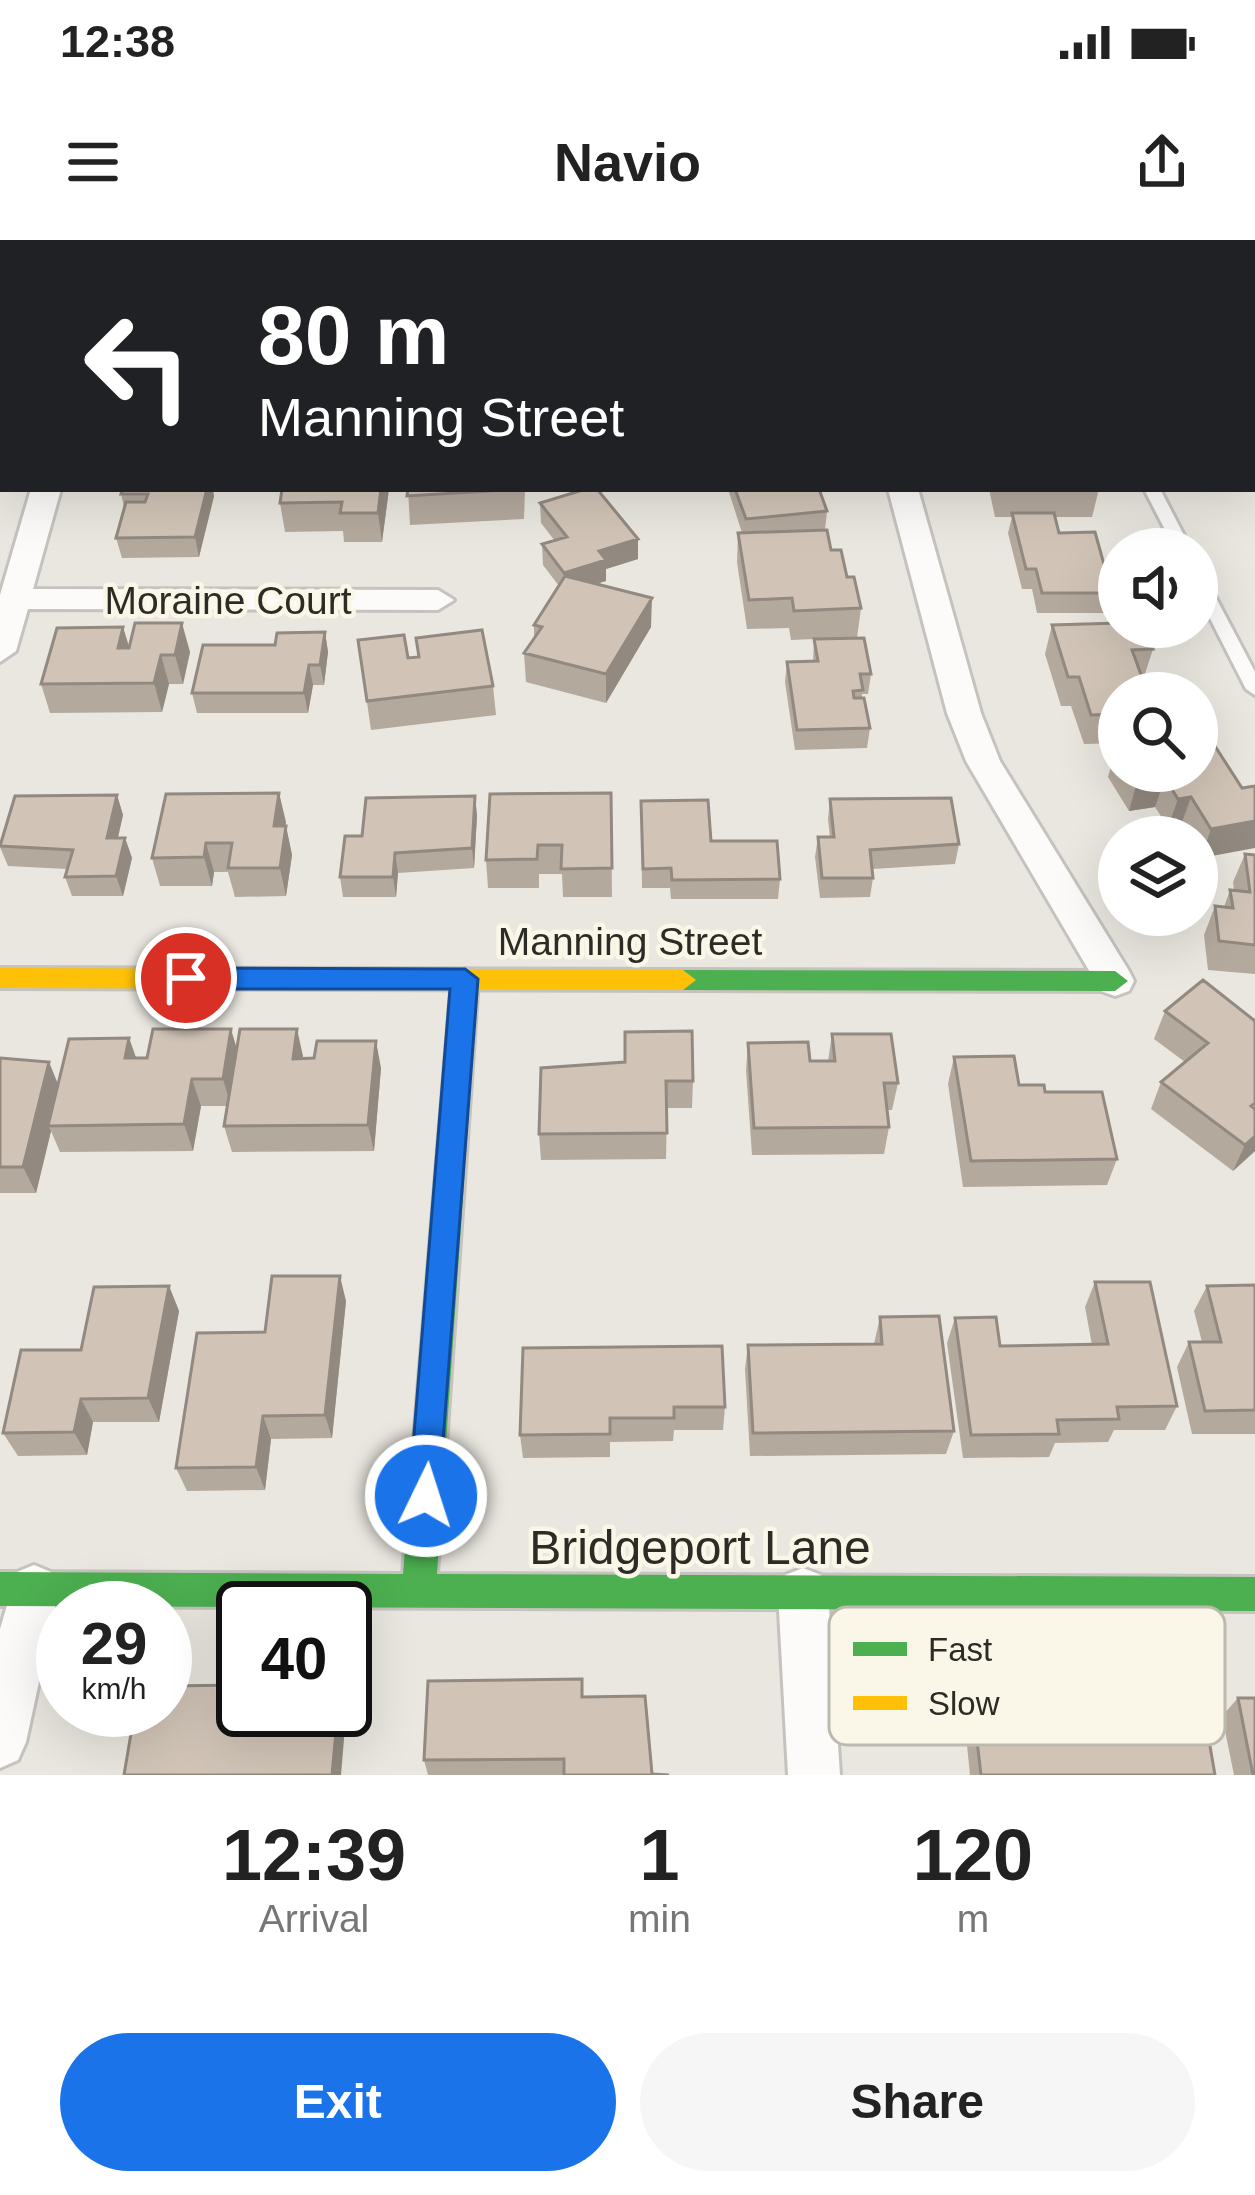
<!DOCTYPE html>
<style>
:root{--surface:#fff;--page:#f6f6f6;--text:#222;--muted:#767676;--accent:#1a73e8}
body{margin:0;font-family:Arial,sans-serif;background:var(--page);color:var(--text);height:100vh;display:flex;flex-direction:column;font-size:45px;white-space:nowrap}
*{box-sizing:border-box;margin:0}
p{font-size:39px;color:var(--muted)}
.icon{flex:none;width:66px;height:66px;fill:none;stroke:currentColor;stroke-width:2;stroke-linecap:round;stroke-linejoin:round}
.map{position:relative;height:1535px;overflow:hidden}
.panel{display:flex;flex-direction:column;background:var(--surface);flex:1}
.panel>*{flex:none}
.top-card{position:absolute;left:0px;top:0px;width:1257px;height:252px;box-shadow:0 12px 48px #0002;background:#202124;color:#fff;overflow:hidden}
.controls{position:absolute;left:1098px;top:288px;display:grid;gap:24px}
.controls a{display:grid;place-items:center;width:120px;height:120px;border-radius:50%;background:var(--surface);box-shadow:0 12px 48px #0002;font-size:60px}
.speed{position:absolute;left:36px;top:1341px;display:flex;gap:24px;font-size:60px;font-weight:700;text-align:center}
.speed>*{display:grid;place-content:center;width:156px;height:156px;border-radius:50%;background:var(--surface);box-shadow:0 12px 48px #0002;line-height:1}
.speed small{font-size:30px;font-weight:400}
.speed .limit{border:6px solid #111;border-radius:18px;background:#fff;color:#111}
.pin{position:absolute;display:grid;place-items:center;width:102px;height:102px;color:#fff;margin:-51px;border:6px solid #fff;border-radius:50%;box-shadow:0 3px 12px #0007}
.me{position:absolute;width:132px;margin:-66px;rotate:4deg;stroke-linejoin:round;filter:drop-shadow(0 0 9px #0008)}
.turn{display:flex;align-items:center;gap:42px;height:252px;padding:0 60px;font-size:54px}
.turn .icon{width:156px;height:156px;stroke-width:2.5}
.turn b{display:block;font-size:84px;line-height:102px}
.eta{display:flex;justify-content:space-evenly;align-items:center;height:204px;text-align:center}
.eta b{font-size:72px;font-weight:700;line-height:84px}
.button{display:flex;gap:24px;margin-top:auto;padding:24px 60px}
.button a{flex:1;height:138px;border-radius:72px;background:var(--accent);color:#fff;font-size:48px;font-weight:700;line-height:138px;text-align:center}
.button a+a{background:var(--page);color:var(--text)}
.status{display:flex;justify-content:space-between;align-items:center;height:84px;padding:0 60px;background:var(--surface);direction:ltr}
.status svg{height:33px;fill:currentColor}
header{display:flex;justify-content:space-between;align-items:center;height:156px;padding:0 60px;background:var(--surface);font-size:54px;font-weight:700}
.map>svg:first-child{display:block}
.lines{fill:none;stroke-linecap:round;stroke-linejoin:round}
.lane-casing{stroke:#c5c3be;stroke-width:6}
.street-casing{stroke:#c5c3be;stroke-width:6}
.fast-casing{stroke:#c5c3be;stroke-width:6}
.slow-casing{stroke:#c5c3be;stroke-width:6}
.lane{fill:#fcfbfa;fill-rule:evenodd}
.street{fill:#fcfbfa;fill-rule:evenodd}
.fast{fill:#4caf50;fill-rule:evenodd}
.slow{fill:#ffc107;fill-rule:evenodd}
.wall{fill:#b4a99d}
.shaded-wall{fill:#928980}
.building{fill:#d1c4b7;stroke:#928980;stroke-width:3}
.route{fill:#1a73e8;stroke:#114b97;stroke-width:3}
.labels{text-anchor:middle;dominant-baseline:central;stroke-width:9;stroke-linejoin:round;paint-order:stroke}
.street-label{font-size:39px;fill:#2c2b25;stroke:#faf7e8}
.near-street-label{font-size:48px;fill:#2c2b25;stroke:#faf7e8}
.key{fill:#faf7e8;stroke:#bcbaae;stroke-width:3}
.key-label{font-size:33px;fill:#2c2b25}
</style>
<div class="status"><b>12:38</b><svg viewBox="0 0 49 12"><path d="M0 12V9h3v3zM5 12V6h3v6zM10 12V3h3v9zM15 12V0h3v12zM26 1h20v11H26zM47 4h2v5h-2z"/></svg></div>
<header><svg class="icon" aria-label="menu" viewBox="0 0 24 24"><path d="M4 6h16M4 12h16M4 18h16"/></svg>Navio<svg class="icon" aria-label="share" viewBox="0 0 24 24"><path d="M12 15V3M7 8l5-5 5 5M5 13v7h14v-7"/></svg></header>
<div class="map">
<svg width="1255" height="1535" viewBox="0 0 1255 1535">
<rect width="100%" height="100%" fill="#e9e7df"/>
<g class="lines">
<g class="lane-casing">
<path id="lane" d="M 925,0 L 940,0 L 942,3 L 927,3 Z
M 1144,249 L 1160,249 L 1191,309 L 1175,309 Z
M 1197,332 L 1205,337 L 1255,432 L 1255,455 L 1246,449 L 1197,353 Z"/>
</g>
<g class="street-casing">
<path id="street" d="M 35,0 L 61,0 L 62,3 L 36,3 Z
M 675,0 L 702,0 L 704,3 L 677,3 Z
M 1187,0 L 1214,0 L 1216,3 L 1189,3 Z
M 1254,4 L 1255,4 L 1255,20 L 1254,20 Z
M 1254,40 L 1255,40 L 1255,57 L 1254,57 Z
M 31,249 L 61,249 L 33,349 L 438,350 L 454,360 L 438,370 L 28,369 L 16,411 L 0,422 L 0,355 Z
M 888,249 L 918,249 L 981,473 L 1000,521 L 1129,731 L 1134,741 L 1129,751 L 1115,756 L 1101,751 L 966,521 L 947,473 Z
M 34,1325 L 51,1332 L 59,1349 L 26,1502 L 18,1520 L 0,1528 L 0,1389 L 17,1332 Z
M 803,1328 L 821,1335 L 828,1352 L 840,1535 L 788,1535 L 778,1352 L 785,1335 Z"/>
</g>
<g class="fast-casing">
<path id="fast" d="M 465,729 L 478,739 L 437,1334 L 1255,1337 L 1255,1371 L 0,1366 L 0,1332 L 403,1334 L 452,739 Z
M 683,730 L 1115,731 L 1128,741 L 1115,751 L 683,750 L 670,740 Z"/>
</g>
<g class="slow-casing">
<path id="slow" d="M 0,728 L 683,730 L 696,740 L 683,750 L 0,748 Z"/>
</g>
<use href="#lane" class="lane"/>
<use href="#street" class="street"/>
<use href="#fast" class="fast"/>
<use href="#slow" class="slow"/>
</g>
<path class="wall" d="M 392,0 L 503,0 L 503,3 L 394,3 Z
M 1006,0 L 1160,0 L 1161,3 L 1009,3 Z
M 389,249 L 382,302 L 344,302 L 343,291 L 285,292 L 280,263 Z
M 408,249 L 525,249 L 524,279 L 410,285 Z
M 728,249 L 819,249 L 827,271 L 825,290 L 831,310 L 847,337 L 861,368 L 857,398 L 871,434 L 868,454 L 862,454 L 862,458 L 870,488 L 867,508 L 795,510 L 785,442 L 787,422 L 813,422 L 814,399 L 791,400 L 789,388 L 747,389 L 737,322 L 738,293 L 742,293 Z
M 989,249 L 1099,249 L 1092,277 L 1055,277 L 1059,293 L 1112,353 L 1107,373 L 1037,373 L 1032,349 L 1022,349 L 1008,293 L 1012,277 L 995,277 Z
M 121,254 L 214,256 L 199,317 L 122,318 L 116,298 L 124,267 Z
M 540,263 L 638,299 L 638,319 L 606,329 L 606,341 L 595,344 L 651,387 L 606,463 L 526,442 L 524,413 L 534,398 L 534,385 L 559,346 L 543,325 L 542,304 L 555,301 L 541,283 Z
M 1052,385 L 1153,409 L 1143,440 L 1119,453 L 1119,503 L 1084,504 L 1071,466 L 1061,466 L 1045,414 Z
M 325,392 L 328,412 L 324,445 L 313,445 L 308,473 L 197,473 L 192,453 L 275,405 Z
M 416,398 L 493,446 L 496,475 L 371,490 L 358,400 L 408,418 L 418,417 Z
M 129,408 L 190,412 L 183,444 L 169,444 L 162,472 L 50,473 L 41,444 Z
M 1116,508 L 1119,508 L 1119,531 L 1197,531 L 1242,548 L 1201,618 L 1197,612 L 1197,597 L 1188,597 L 1181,585 L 1168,587 L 1155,567 L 1129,571 L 1108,537 Z
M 279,553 L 292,615 L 286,656 L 235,657 L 228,632 L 214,632 L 212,646 L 160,646 L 152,618 Z
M 611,553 L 612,657 L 563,657 L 562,634 L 539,634 L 539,648 L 488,648 L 486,620 Z
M 117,555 L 123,575 L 118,598 L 125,598 L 132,618 L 123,656 L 72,656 L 65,637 L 67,629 L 8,626 L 0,607 Z
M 475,556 L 477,576 L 474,628 L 398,633 L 396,657 L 343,657 L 340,637 L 362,596 Z
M 830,559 L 959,604 L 955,624 L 872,629 L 873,638 L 870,657 L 820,658 L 815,617 L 818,597 L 830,597 L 828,579 Z
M 641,561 L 780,639 L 778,659 L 671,659 L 670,648 L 642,648 Z
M 1245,614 L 1255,615 L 1255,734 L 1208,730 L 1204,695 L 1215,666 L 1224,667 L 1230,650 L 1234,650 L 1233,642 Z
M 1165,771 L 1255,781 L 1255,911 L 1233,931 L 1151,869 L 1161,842 L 1185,822 L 1154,799 Z
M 832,794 L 898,843 L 892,870 L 887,870 L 889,887 L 884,914 L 752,915 L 746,830 L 748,803 L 810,821 L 828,821 Z
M 129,798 L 136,818 L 237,808 L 381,828 L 374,911 L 232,912 L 224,886 L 227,866 L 201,866 L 193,911 L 60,912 L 51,891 L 36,953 L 0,953 L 0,818 L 58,844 Z
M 954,817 L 1019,845 L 1045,852 L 1117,919 L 1107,945 L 963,947 L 948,844 Z
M 541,828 L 693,841 L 692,868 L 667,868 L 666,919 L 541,920 L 539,894 Z
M 1095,1042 L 1177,1166 L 1165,1190 L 1114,1190 L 1108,1202 L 1055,1203 L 1049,1217 L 963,1218 L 947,1103 L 955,1078 L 1000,1106 L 1092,1105 L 1085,1067 Z
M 1255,1045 L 1255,1194 L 1192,1194 L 1177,1127 L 1189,1102 L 1202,1102 L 1194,1071 L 1207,1046 Z
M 169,1046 L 179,1071 L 159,1182 L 93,1182 L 87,1215 L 18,1216 L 3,1193 L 81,1110 Z
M 346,1061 L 332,1198 L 271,1199 L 265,1250 L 187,1251 L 176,1228 L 265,1092 Z
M 880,1077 L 954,1191 L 946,1214 L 750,1216 L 745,1129 L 748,1105 L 874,1104 Z
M 523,1108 L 725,1167 L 723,1190 L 674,1190 L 673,1201 L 610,1202 L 610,1217 L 523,1218 L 520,1195 Z
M 583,1457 L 652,1534 L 669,1535 L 428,1535 L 424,1520 Z
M 972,1457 L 1215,1535 L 970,1535 L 964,1475 Z
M 1238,1458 L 1255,1535 L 1234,1535 L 1222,1476 Z"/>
<path class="shaded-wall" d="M 467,0 L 503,0 L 503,3 L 467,3 Z
M 549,0 L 604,0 L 604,1 L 593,3 L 549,3 Z
M 775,0 L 809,0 L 796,3 L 775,3 Z
M 207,249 L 213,249 L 214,256 L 199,317 L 195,297 Z
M 381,249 L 389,249 L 382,302 L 378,273 Z
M 638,299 L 638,319 L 606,329 L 606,341 L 565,353 L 564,333 L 599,311 Z
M 652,358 L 651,387 L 606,463 L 606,434 Z
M 182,383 L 190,412 L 183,444 L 175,415 Z
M 123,387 L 132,416 L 118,408 Z
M 325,392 L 328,412 L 324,445 L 320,425 Z
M 161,415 L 169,444 L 162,472 L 154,443 Z
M 309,425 L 313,445 L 308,473 L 304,453 Z
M 1165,538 L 1155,567 L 1129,571 L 1137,542 Z
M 279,553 L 286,582 L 280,615 L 274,586 Z
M 117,555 L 123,575 L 113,618 L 107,598 Z
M 475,556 L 477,576 L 474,628 L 472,608 Z
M 1191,557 L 1181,585 L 1168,587 L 1178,559 Z
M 1255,581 L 1255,608 L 1201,618 L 1211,589 Z
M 286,586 L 292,615 L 286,656 L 280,628 Z
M 125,598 L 132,618 L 123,656 L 116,636 Z
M 206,603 L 214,632 L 212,646 L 204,617 Z
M 395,613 L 398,633 L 396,657 L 393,637 Z
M 231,789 L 239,816 L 231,866 L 223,839 Z
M 297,789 L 303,816 L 300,846 L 293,819 Z
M 129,798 L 139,826 L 125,818 Z
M 376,801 L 381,828 L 374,911 L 368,885 Z
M 49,822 L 60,849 L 48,886 L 51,891 L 36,953 L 23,927 Z
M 192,839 L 201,866 L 193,911 L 184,884 Z
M 1255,896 L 1255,911 L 1233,931 L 1245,905 Z
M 340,1036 L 346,1061 L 332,1198 L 325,1175 Z
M 169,1046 L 179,1071 L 159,1182 L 148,1158 Z
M 81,1159 L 93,1182 L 87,1215 L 74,1192 Z
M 263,1176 L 271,1199 L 265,1250 L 256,1227 Z
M 345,1457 L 347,1463 L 341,1535 L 332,1535 L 338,1470 L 345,1470 Z"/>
<path class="building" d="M 127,0 L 239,0 L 216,3 L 127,3 Z
M 403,0 L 452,0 L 438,3 L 405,3 Z
M 824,0 L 832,0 L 835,3 L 811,3 Z
M 852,0 L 864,0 L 867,3 L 839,3 Z
M 1040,0 L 1160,0 L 1162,1 L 1151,3 L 1044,3 Z
M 123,249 L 207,249 L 195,297 L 116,298 L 126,262 L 145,262 L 148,254 L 121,254 Z
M 282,249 L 381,249 L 378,273 L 340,273 L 342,262 L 280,263 Z
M 408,249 L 522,249 L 407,256 Z
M 586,249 L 597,249 L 638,299 L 599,311 L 606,320 L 564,333 L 542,304 L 567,297 L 540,263 Z
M 735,249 L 819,249 L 827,271 L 746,279 Z
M 1012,273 L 1054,273 L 1059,293 L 1095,292 L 1112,353 L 1042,353 L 1036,329 L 1026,329 Z
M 827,290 L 831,310 L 841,310 L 847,337 L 854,337 L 861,368 L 794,371 L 792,358 L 749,360 L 738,293 Z
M 565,336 L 652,358 L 606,434 L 524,413 L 542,387 L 534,385 Z
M 135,383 L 182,383 L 175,415 L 161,415 L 154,443 L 41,444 L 57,388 L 123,387 L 118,408 L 129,408 Z
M 1119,383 L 1119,387 L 1144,387 L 1153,409 L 1132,410 L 1143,440 L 1182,439 L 1187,453 L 1119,453 L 1119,474 L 1091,475 L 1079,437 L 1068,437 L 1052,385 Z
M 482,390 L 493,446 L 367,461 L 358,400 L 404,395 L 408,418 L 419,417 L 416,398 Z
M 325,392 L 320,425 L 309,425 L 304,453 L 192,453 L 203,405 L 275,405 L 277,393 Z
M 864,398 L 871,434 L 860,434 L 863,450 L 853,451 L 854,458 L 864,458 L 870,488 L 797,490 L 787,422 L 818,421 L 814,399 Z
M 1213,503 L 1242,548 L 1255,546 L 1255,581 L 1211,589 L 1191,557 L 1178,559 L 1165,538 L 1137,542 L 1130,531 L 1197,531 L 1197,506 Z
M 279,553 L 274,586 L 286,586 L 280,628 L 228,628 L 232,603 L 206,603 L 204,617 L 152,618 L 166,554 Z
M 611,553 L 612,628 L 561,629 L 562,605 L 538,605 L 537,619 L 486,620 L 490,554 Z
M 117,555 L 107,598 L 125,598 L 116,636 L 65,637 L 73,610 L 0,606 L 15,556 Z
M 475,556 L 472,608 L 395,613 L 393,637 L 340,637 L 345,596 L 362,596 L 366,558 Z
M 951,558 L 959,604 L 870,610 L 873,638 L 822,638 L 818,597 L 834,597 L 830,559 Z
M 708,560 L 711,601 L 777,601 L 780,639 L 672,640 L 671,628 L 643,629 L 641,561 Z
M 1245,614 L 1255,615 L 1255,705 L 1219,701 L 1215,666 L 1233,668 L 1230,650 L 1250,652 Z
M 1203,740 L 1255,781 L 1255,863 L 1251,866 L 1255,869 L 1255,896 L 1245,905 L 1161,842 L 1208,803 L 1165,771 Z
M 153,789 L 231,789 L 223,839 L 192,839 L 184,884 L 48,886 L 69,799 L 129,798 L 125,818 L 147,818 Z
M 240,789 L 297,789 L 293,819 L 314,818 L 317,801 L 376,801 L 368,885 L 224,886 Z
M 692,791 L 693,841 L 666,841 L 667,893 L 539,894 L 541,828 L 625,822 L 625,792 Z
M 832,794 L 891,794 L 898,843 L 884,843 L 889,887 L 754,888 L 748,803 L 808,802 L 810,821 L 835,821 Z
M 1014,816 L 1019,845 L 1044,845 L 1045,852 L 1102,852 L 1117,919 L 971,921 L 954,817 Z
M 0,818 L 49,822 L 23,927 L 0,927 Z
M 272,1036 L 340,1036 L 325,1175 L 263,1176 L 256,1227 L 176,1228 L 197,1093 L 265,1092 Z
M 1095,1042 L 1150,1042 L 1177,1166 L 1117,1167 L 1119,1179 L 1057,1180 L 1059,1194 L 971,1195 L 955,1078 L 996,1077 L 1000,1106 L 1108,1104 Z
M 1255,1045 L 1255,1170 L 1205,1171 L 1189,1102 L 1221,1102 L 1207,1046 Z
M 169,1046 L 148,1158 L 81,1159 L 74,1192 L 3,1193 L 21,1110 L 81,1110 L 94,1047 Z
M 939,1076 L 954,1191 L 753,1193 L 748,1105 L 882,1104 L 880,1077 Z
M 722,1106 L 725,1167 L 674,1167 L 674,1178 L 610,1178 L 610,1194 L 520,1195 L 523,1108 Z
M 582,1439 L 582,1457 L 645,1456 L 652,1534 L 669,1535 L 564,1535 L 564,1519 L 424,1520 L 428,1441 Z
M 243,1445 L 243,1470 L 338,1470 L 332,1535 L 124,1535 L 135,1470 L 165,1470 L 165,1446 Z
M 972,1457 L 1202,1460 L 1215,1535 L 981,1535 Z
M 1238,1458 L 1255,1458 L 1255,1535 L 1253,1535 Z"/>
<path class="route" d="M 186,728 L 465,729 L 478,739 L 438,1268 L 426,1272 L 414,1268 L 409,1256 L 450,749 L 186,749 L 172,738 Z"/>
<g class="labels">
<g class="street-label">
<text x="228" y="360">Moraine Court</text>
<text x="630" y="701">Manning Street</text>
</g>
<g class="near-street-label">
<text x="700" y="1307">Bridgeport Lane</text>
</g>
</g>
<rect x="829" y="1367" width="396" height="138" rx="18" class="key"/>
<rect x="853" y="1402" width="54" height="14" fill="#4caf50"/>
<rect x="853" y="1456" width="54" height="14" fill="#ffc107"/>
<g class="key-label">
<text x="928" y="1421">Fast</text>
<text x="928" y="1475">Slow</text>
</g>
</svg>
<div class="controls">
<a><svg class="icon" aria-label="sound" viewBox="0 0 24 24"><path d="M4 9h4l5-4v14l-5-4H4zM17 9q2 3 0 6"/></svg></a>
<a><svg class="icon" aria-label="search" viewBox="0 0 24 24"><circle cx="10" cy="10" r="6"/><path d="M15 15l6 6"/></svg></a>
<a><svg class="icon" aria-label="layers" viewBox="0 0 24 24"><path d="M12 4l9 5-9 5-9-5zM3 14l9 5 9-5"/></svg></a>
</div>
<div class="speed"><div>29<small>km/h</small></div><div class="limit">40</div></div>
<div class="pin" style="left:186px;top:738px;background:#d93025"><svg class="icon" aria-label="arrive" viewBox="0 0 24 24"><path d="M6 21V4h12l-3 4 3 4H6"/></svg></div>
<svg class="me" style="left:426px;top:1256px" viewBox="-20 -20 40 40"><circle r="17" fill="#1a73e8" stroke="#fff" stroke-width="3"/><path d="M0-11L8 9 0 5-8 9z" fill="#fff"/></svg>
<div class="top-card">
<div class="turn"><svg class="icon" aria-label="left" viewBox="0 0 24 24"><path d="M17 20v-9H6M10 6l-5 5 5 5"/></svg><div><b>80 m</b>Manning Street</div></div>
</div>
</div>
<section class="panel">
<div class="eta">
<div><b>12:39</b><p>Arrival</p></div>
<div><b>1</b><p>min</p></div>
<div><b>120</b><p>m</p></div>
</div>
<div class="button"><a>Exit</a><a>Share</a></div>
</section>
